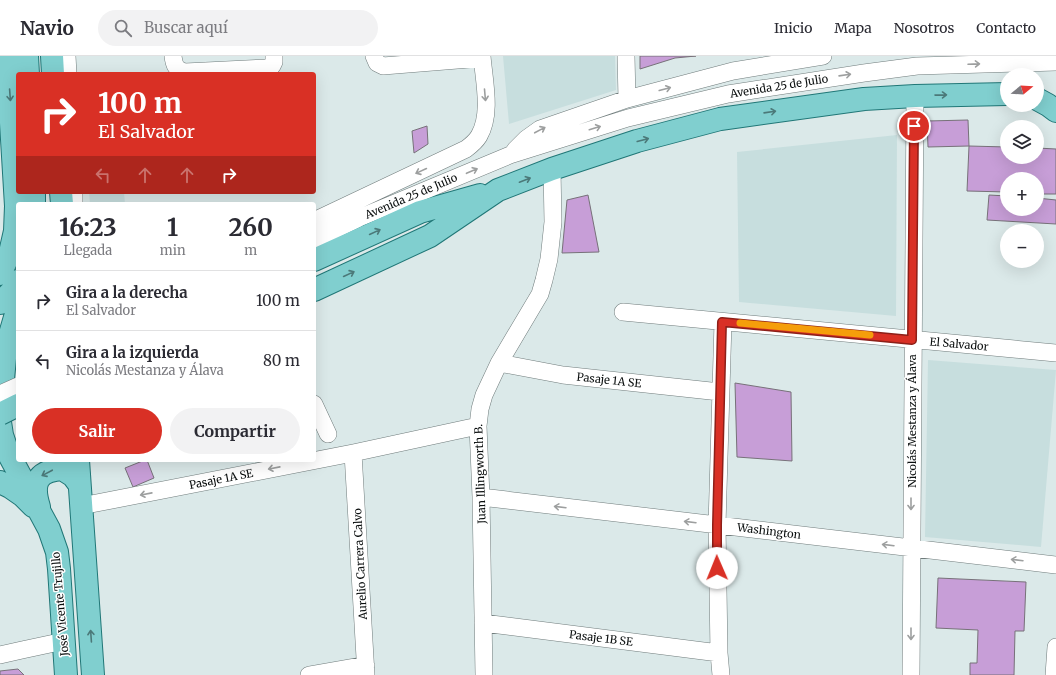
<!DOCTYPE html>
<html lang="es">
<meta charset="utf-8">
<style>
:root{--surface:#fff;--page:#f2f2f3;--text:#2b2b33;--muted:#7c7c81;--line:#e1e1e2;--accent:#d93025}
body{margin:0;font-family:Merriweather,serif;background:var(--page);color:var(--text);height:100vh;display:flex;flex-direction:column;font-size:15px;white-space:nowrap}
*{box-sizing:border-box;margin:0}
p{font-size:13px;color:var(--muted)}
.icon{flex:none;width:22px;height:22px;fill:none;stroke:currentColor;stroke-width:2;stroke-linecap:round;stroke-linejoin:round}
.map{position:relative;flex:1;overflow:hidden}
.details{position:absolute;left:16px;top:146px;width:300px;height:260px;display:flex;flex-direction:column;background:var(--surface);border-radius:4px;box-shadow:0 4px 16px #0002}
.details>*{flex:none}
.banner{position:absolute;left:16px;top:16px;width:300px;height:122px;border-radius:4px;box-shadow:0 4px 16px #0002;background:#d93025;color:#fff;overflow:hidden}
.needle{width:26px;rotate:72deg}
.controls{position:absolute;left:1000px;top:12px;display:grid;gap:8px}
.controls a{display:grid;place-items:center;width:44px;height:44px;border-radius:50%;background:var(--surface);box-shadow:0 4px 16px #0002;font-size:20px}
.pin{position:absolute;display:grid;place-items:center;width:34px;height:34px;color:#fff;margin:-17px;border:2px solid #fff;border-radius:50%;box-shadow:0 1px 4px #0007}
.me{position:absolute;width:44px;margin:-22px;rotate:359deg;stroke-linejoin:round;filter:drop-shadow(0 0 3px #0008)}
.turn{display:flex;align-items:center;gap:14px;height:84px;padding:0 16px;font-size:18px}
.turn .icon{width:52px;height:52px;stroke-width:2.5}
.turn b{display:block;font-size:28px;line-height:34px}
.lanes{display:flex;align-items:center;height:38px;padding:0 16px;background:#0003;justify-content:center;gap:20px;direction:ltr}
.lanes .off{opacity:.35}
.eta{display:flex;justify-content:space-evenly;align-items:center;height:68px;text-align:center}
.eta b{font-size:24px;font-weight:700;line-height:28px}
.button{display:flex;gap:8px;margin-top:auto;padding:8px 16px}
.button a{flex:1;height:46px;border-radius:24px;background:var(--accent);color:#fff;font-size:16px;font-weight:700;line-height:46px;text-align:center}
.button a+a{background:var(--page);color:var(--text)}
ul{padding:0;list-style:none}
li{display:flex;align-items:center;gap:12px;height:60px;padding:0 16px;border-top:1px solid var(--line)}
li div{flex:1}
li b{display:block;font-size:15px}
li em{font-style:normal}
header{display:flex;align-items:center;gap:24px;box-sizing:border-box;height:56px;padding:0 20px;background:var(--surface);border-bottom:1px solid var(--line)}
header strong{font-size:19px}
nav{display:flex;gap:22px;margin-inline-start:auto;font-size:14px}
.search{width:280px;height:36px;background:var(--page);display:flex;align-items:center;gap:10px;box-sizing:border-box;padding:0 14px;border-radius:22px;color:var(--muted);font-size:15px}
.map>svg:first-child{display:block}
.built{fill:#c7dede}
.building{fill:#c79ed7;stroke:#777179}
.lines{fill:none;stroke-linecap:round;stroke-linejoin:round}
.minor-casing{stroke:#707c7c;stroke-width:18}
.major-casing{stroke:#207777;stroke-width:24}
.minor{stroke:#fff;stroke-width:17}
.major{stroke:#80cfcf;stroke-width:22}
.minor-bridge-casing{stroke:#707c7c;stroke-width:18;stroke-linecap:butt}
.major-bridge-casing{stroke:#207777;stroke-width:24;stroke-linecap:butt}
.minor-bridge{stroke:#fff;stroke-width:17}
.major-bridge{stroke:#80cfcf;stroke-width:22}
.oneway{stroke:#9d9f9f}
.oneway2{stroke:#4b7979}
.route-casing{stroke:#8d1f18;stroke-width:10}
.route{stroke:#d93025;stroke-width:7}
.slow{stroke:#f59e0b;stroke-width:7}
.labels{text-anchor:middle;dominant-baseline:central;stroke-width:3;stroke-linejoin:round;paint-order:stroke}
.street-label{font-size:11px;fill:#0b0f0f;stroke:#fff}
</style>
<header>
<strong>Navio</strong>
<div class="search"><svg class="icon" aria-label="search" viewBox="0 0 24 24"><circle cx="10" cy="10" r="6"/><path d="M15 15l6 6"/></svg>Buscar aquí</div>
<nav><a>Inicio</a><a>Mapa</a><a>Nosotros</a><a>Contacto</a></nav>
</header>
<div class="map">
<svg width="1056" height="619" viewBox="0 0 1056 619">
<rect width="100%" height="100%" fill="#dbe9e9"/>
<path class="built" d="M 503,0 L 615,0 L 616,34 L 509,68 Z
M 897,79 L 896,260 L 739,246 L 737,96 Z
M 89,136 L 124,136 L 125,148 L 90,148 Z
M 928,304 L 1056,314 L 1041,491 L 925,481 Z"/>
<path class="building" d="M 640,0 L 696,0 L 675,2 L 640,13 Z
M 968,64 L 969,90 L 928,91 L 927,65 Z
M 427,70 L 428,88 L 414,97 L 412,75 Z
M 969,90 L 1007,91 L 1007,101 L 1037,101 L 1037,92 L 1056,93 L 1056,138 L 1037,138 L 1037,123 L 1007,123 L 1007,136 L 967,135 Z
M 588,139 L 599,196 L 562,197 L 567,144 Z
M 989,139 L 1007,140 L 1007,153 L 1037,153 L 1037,142 L 1056,144 L 1056,168 L 987,164 Z
M 735,327 L 791,336 L 792,405 L 737,401 Z
M 145,404 L 147,404 L 154,422 L 133,431 L 125,412 Z
M 938,522 L 1026,526 L 1024,575 L 1015,575 L 1014,619 L 970,619 L 970,607 L 977,607 L 978,574 L 936,572 Z
M 18,613 L 24,619 L 0,619 L 0,615 Z"/>
<g class="lines">
<g class="minor-casing">
<path id="minor" d="M 67,0 L 68,18
M 173,0 C 174,9 176,14 185,16 L 267,12 L 272,10 L 274,6 L 274,0
M 374,0 L 377,7 L 383,10 L 482,2
M 626,0 L 627,43
M 515,94 L 526,83 L 540,73 L 627,43 L 733,15 L 823,0
M 74,148 L 74,136
M 314,165 L 466,93 C 470,90 476,85 479,80 C 492,58 484,25 482,0
M 314,184 L 359,162 L 510,99 L 628,62 L 728,38 L 864,17 L 917,10 L 1056,6
M 623,256 L 1056,297
M 499,307 L 563,319 L 720,336
M 314,348 L 328,378
M 353,397 L 366,619
M 481,441 L 1056,509
M 81,450 L 353,397 L 478,370
M 483,567 L 719,597
M 0,599 L 22,594 L 64,585
M 309,619 L 366,609
M 484,619 L 481,441 L 478,370 L 480,353 L 484,339 L 499,307 L 540,238 L 544,224 L 549,203 L 553,166 L 552,113
M 721,619 L 719,597 L 717,469 L 723,266
M 911,619 L 915,40
M 1054,619 L 1056,591"/>
</g>
<g class="major-casing">
<path id="major" d="M 27,0 L 28,18
M 52,0 L 53,18
M 1037,43 L 1048,49 L 1056,55
M 61,136 L 62,148
M 34,148 L 34,136
M 314,204 L 420,156 L 480,139
M 0,218 L 10,197 L 15,175 L 16,150 L 7,0
M 314,234 L 430,180 L 498,134 L 552,113 L 637,85 L 720,63 L 864,43 L 915,40 L 1007,38
M 0,247 L 12,235 L 18,225
M 18,251 L 6,292 L 0,354 L 0,366 L 2,379 L 8,397 L 49,473 L 57,496 L 59,513 L 66,619
M 78,404 L 93,619
M 0,426 L 10,431 L 23,440 L 33,450
M 39,451 C 32,428 36,415 62,413 L 73,420 L 79,428"/>
</g>
<use href="#minor" class="minor"/>
<use href="#major" class="major"/>
<g class="minor-bridge-casing">
<path id="minor-bridge" d="M 0,338 L 18,330"/>
</g>
<g class="major-bridge-casing">
<path id="major-bridge" d="M 0,358 L 18,349"/>
</g>
<use href="#minor-bridge" class="minor-bridge"/>
<use href="#major-bridge" class="major-bridge"/>
</g>
<defs><path id="oneway-shaft" d="M-6 0H5M1.5-3L5.5 0L1.5 3" fill="none" stroke-width="1.6" stroke-linecap="round" stroke-linejoin="round"/></defs>
<g class="oneway">
<use href="#oneway-shaft" transform="translate(974 8) rotate(-2)"/>
<use href="#oneway-shaft" transform="translate(845 19) rotate(-8)"/>
<use href="#oneway-shaft" transform="translate(665 33) rotate(-15)"/>
<use href="#oneway-shaft" transform="translate(485 39) rotate(85)"/>
<use href="#oneway-shaft" transform="translate(595 72) rotate(-17)"/>
<use href="#oneway-shaft" transform="translate(540 74) rotate(-28)"/>
<use href="#oneway-shaft" transform="translate(421 115) rotate(155)"/>
<use href="#oneway-shaft" transform="translate(472 115) rotate(-23)"/>
<use href="#oneway-shaft" transform="translate(274 412) rotate(169)"/>
<use href="#oneway-shaft" transform="translate(146 438) rotate(169)"/>
<use href="#oneway-shaft" transform="translate(911 448) rotate(90)"/>
<use href="#oneway-shaft" transform="translate(560 451) rotate(-173)"/>
<use href="#oneway-shaft" transform="translate(690 466) rotate(-173)"/>
<use href="#oneway-shaft" transform="translate(888 489) rotate(-173)"/>
<use href="#oneway-shaft" transform="translate(1017 504) rotate(-173)"/>
<use href="#oneway-shaft" transform="translate(911 578) rotate(90)"/>
</g>
<g class="oneway2">
<use href="#oneway-shaft" transform="translate(10 39) rotate(86)"/>
<use href="#oneway-shaft" transform="translate(941 39) rotate(-1)"/>
<use href="#oneway-shaft" transform="translate(770 56) rotate(-8)"/>
<use href="#oneway-shaft" transform="translate(643 84) rotate(-15)"/>
<use href="#oneway-shaft" transform="translate(525 124) rotate(-21)"/>
<use href="#oneway-shaft" transform="translate(375 176) rotate(-25)"/>
<use href="#oneway-shaft" transform="translate(349 218) rotate(-25)"/>
<use href="#oneway-shaft" transform="translate(47 417) rotate(152)"/>
<use href="#oneway-shaft" transform="translate(91 580) rotate(-94)"/>
</g>
<g class="lines">
<g class="route-casing">
<path id="route" d="M 717,512 L 717,469 L 722,266 L 912,284 L 914,70"/>
</g>
<use href="#route" class="route"/>
<path class="slow" d="M 740,267 L 870,279"/>
</g>
<g class="labels">
<g class="street-label">
<text transform="translate(779 30) rotate(-9)">Avenida 25 de Julio</text>
<text transform="translate(411 140) rotate(-23)">Avenida 25 de Julio</text>
<text transform="translate(959 288) rotate(5)">El Salvador</text>
<text transform="translate(609 324) rotate(6)">Pasaje 1A SE</text>
<text transform="translate(912 365) rotate(-90)">Nicolás Mestanza y Álava</text>
<text transform="translate(480 418) rotate(-92)">Juan Illingworth B.</text>
<text transform="translate(221 423) rotate(-11)">Pasaje 1A SE</text>
<text transform="translate(769 475) rotate(7)">Washington</text>
<text transform="translate(360 508) rotate(-93)">Aurelio Carrera Calvo</text>
<text transform="translate(60 548) rotate(-95)">José Vicente Trujillo</text>
<text transform="translate(601 582) rotate(7)">Pasaje 1B SE</text>
</g>
</g>
</svg>
<div class="controls">
<a><svg class="needle" viewBox="-14 -14 28 28"><path d="M0-13l5 13h-10z" fill="#e53935"/><path d="M0 13l5-13h-10z" fill="#7c7c81"/></svg></a>
<a><svg class="icon" aria-label="layers" viewBox="0 0 24 24"><path d="M12 4l9 5-9 5-9-5zM3 14l9 5 9-5"/></svg></a>
<a>+</a>
<a>−</a>
</div>
<div class="pin" style="left:914px;top:70px;background:#d93025"><svg class="icon" aria-label="arrive" viewBox="0 0 24 24"><path d="M6 21V4h12l-3 4 3 4H6"/></svg></div>
<svg class="me" style="left:717px;top:512px" viewBox="-20 -20 40 40"><circle r="19" fill="#fff"/><path d="M0-13L10 11 0 6-10 11z" fill="#d93025"/></svg>
<div class="banner">
<div class="turn"><svg class="icon" aria-label="right" viewBox="0 0 24 24"><path d="M7 20v-9h11M14 6l5 5-5 5"/></svg><div><b>100 m</b>El Salvador</div></div>
<div class="lanes"><svg class="icon off" aria-label="left" viewBox="0 0 24 24"><path d="M17 20v-9H6M10 6l-5 5 5 5"/></svg><svg class="icon off" aria-label="ahead" viewBox="0 0 24 24"><path d="M12 20V5M6 11l6-6 6 6"/></svg><svg class="icon off" aria-label="ahead" viewBox="0 0 24 24"><path d="M12 20V5M6 11l6-6 6 6"/></svg><svg class="icon" aria-label="right" viewBox="0 0 24 24"><path d="M7 20v-9h11M14 6l5 5-5 5"/></svg></div>
</div>
<section class="details">
<div class="eta">
<div><b>16:23</b><p>Llegada</p></div>
<div><b>1</b><p>min</p></div>
<div><b>260</b><p>m</p></div>
</div>
<ul>
<li><svg class="icon" aria-label="right" viewBox="0 0 24 24"><path d="M7 20v-9h11M14 6l5 5-5 5"/></svg><div><b>Gira a la derecha</b><p>El Salvador</p></div><em>100 m</em></li>
<li><svg class="icon" aria-label="left" viewBox="0 0 24 24"><path d="M17 20v-9H6M10 6l-5 5 5 5"/></svg><div><b>Gira a la izquierda</b><p>Nicolás Mestanza y Álava</p></div><em>80 m</em></li>
</ul>
<div class="button"><a>Salir</a><a>Compartir</a></div>
</section>
</div>
